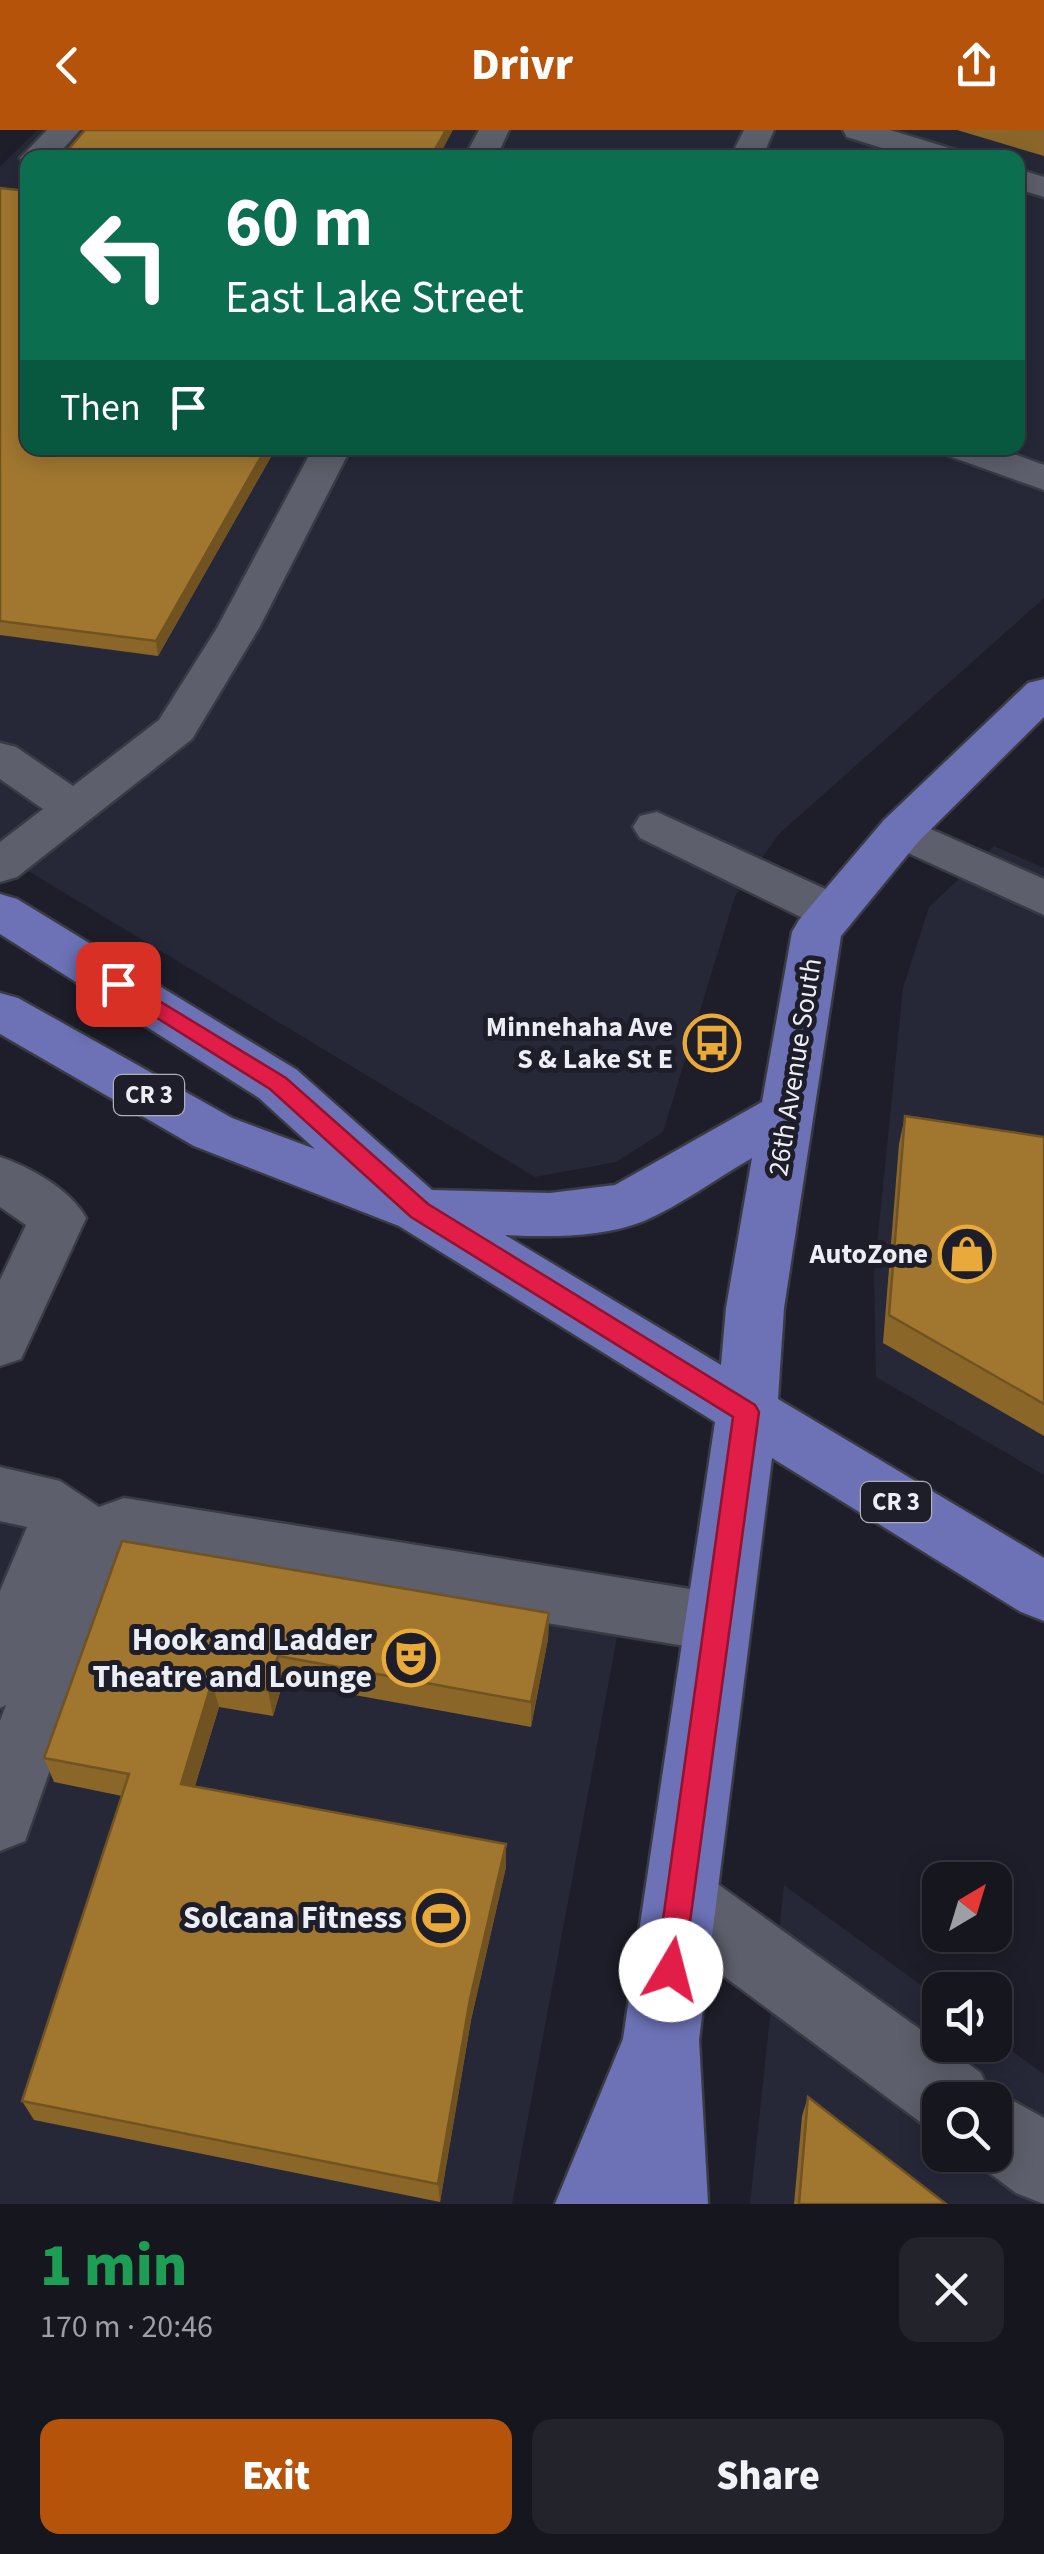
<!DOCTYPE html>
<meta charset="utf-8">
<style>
:root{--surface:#16161f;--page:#23232c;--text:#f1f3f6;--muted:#9e9fa4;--line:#35353d;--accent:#b45309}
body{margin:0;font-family:"Source Sans 3",sans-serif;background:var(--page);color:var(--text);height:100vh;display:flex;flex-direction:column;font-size:38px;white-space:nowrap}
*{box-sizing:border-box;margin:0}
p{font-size:32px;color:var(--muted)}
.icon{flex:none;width:55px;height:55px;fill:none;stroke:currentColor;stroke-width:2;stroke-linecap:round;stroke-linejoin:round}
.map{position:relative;height:2074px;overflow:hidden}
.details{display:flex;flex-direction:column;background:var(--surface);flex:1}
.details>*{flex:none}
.guide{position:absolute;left:20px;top:20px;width:1005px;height:305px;border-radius:20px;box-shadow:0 5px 25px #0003,0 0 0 2px var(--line);background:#0b6e4f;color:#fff;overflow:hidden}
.needle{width:65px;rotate:38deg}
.controls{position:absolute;left:922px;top:1732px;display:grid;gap:20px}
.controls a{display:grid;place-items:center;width:90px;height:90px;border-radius:20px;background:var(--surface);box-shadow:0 5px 25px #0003,0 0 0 2px var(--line);font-size:50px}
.pin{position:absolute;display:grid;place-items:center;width:85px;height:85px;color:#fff;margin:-42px;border-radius:20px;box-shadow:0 5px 15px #0006}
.me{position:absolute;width:110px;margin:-55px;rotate:8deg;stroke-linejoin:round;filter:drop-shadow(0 0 8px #0008)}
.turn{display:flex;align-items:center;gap:35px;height:210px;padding:0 40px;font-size:45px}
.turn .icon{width:130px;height:130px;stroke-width:2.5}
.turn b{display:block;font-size:70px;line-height:85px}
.then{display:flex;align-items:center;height:95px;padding:0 40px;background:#0003;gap:20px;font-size:38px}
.round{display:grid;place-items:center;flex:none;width:105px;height:105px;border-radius:20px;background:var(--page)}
.summary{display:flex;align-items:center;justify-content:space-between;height:170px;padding:0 40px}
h1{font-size:60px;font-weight:800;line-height:75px;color:#1e9e55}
.action{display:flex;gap:20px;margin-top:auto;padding:20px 40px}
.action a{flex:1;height:115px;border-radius:20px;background:var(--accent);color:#fff;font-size:40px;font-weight:800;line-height:115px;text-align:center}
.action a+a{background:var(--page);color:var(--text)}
header{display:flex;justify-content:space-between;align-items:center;height:130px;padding:0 40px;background:var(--accent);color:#fff;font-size:45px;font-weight:800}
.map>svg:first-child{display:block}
.built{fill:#262838;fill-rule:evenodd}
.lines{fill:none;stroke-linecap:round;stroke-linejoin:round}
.minor-casing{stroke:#393b44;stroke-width:5}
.major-casing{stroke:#393b44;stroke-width:5}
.minor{fill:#5d5f6c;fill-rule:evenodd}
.major{fill:#6d72b6;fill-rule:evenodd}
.wall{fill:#8a6629}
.shaded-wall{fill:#715322}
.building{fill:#a17730;stroke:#715322;stroke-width:2.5}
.route{fill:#e11d48;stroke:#92132f;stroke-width:2.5}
.labels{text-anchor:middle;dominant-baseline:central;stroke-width:10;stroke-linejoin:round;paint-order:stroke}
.shield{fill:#1d1e29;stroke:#aeb0b8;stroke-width:2.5}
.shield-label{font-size:25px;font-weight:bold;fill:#eceef5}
.poi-label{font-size:28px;font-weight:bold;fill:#eceef5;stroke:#1d1e29;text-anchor:end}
.street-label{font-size:28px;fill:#eceef5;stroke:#1d1e29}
.near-poi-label{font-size:32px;font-weight:bold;fill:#eceef5;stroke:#1d1e29;text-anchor:end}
</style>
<header><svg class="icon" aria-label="back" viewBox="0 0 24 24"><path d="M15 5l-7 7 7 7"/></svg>Drivr<svg class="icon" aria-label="share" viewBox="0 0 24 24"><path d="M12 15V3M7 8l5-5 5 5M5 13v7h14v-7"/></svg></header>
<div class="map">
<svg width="1044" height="2074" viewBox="0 0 1044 2074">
<rect width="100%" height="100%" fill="#1d1e29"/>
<path class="built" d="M 37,0 L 1044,0 L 1044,468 L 779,704 L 735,766 L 663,1002 L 616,1032 L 535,1047 L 0,724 L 0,37 ZM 28,28 L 1018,28 L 1018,318 L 28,318 Z
M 994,716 L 1044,738 L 1044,1345 L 876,1247 L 874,1145 L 903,858 L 929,777 Z
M 0,1384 L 620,1491 L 512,2074 L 0,2074 Z
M 784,1755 L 940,1869 L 940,1915 L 995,1915 L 995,1909 L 1044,1944 L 1044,2074 L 750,2074 ZM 940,1970 L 995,1970 L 995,2025 L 940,2025 Z"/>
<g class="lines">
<g class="minor-casing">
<path id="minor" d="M 47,0 L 80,0 L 55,28 L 28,28 L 25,35 L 20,28 Z
M 479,0 L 509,0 L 496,28 L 464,28 Z
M 744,0 L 774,0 L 762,28 L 730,28 Z
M 843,0 L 890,0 L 959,21 L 963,28 L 914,28 L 847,7 Z
M 1018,39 L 1044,47 L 1044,67 L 1018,59 Z
M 313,318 L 351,318 L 259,498 L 192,609 L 17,747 L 0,752 L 0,712 L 43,679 L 0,649 L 0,613 L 16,617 L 73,656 L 159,590 L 217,498 Z
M 944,318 L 997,318 L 1044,335 L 1044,360 L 949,326 Z
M 657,682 L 847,769 L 855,781 L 847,793 L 830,798 L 813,793 L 640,708 L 633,697 L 640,686 Z
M 901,686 L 1044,749 L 1044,785 L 884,712 L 877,701 L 884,690 Z
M 0,1027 C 30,1037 71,1060 86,1088 L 21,1229 L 0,1236 L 0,1150 L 26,1095 L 0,1077 Z
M 0,1337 L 60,1351 L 99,1377 L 124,1368 L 715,1463 L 738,1471 L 748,1492 L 738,1513 L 715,1521 L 132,1424 L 124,1429 L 25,1711 L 0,1721 L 0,1591 L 6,1575 L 0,1578 L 0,1461 L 27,1397 L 0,1391 Z
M 680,1734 L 705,1745 L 981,1943 L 990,1964 L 995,1961 L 1044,1988 L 1044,2074 L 1016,2063 L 968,2027 L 995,2025 L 995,1970 L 940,1970 L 940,2003 L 927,1997 L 655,1795 L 644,1770 L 655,1745 Z"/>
</g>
<g class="major-casing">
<path id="major" d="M 1044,549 L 1044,587 L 918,712 L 841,806 L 784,1178 L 778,1269 L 1044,1428 L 1044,1491 L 1021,1482 L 772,1328 L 699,1910 L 708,2074 L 555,2074 L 623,1909 L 715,1292 L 399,1096 L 194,1016 L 0,904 L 0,863 L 18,868 L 232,988 L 315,1019 L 259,968 L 0,804 L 0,764 L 17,769 L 297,940 L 432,1060 L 550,1063 L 615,1055 L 762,972 L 792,802 L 799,790 L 884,690 L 1028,553 ZM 752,1028 L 726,1178 L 721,1235 L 505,1105 C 549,1107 602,1108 644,1091 C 681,1075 717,1048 752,1028 Z"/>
</g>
<use href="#minor" class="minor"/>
<use href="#major" class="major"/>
</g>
<path class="wall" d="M 957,0 L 1044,0 L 1044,26 Z
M 0,58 L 28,318 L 276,318 L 158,526 L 0,505 Z
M 905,986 L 1044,1007 L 1044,1306 L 883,1213 L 899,1014 Z
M 122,1411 L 549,1483 L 548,1509 L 531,1597 L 283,1552 L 273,1586 L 219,1577 L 195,1656 L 506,1737 L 471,1890 L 440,2072 L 34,1990 L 22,1971 L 122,1666 L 54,1652 L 44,1628 Z
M 808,1967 L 946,2074 L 794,2074 L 802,1986 Z"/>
<path class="shaded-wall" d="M 446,0 L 453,0 L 438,28 L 430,28 Z
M 266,318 L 276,318 L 158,526 L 156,511 Z
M 549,1483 L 548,1509 L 531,1597 L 531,1572 Z
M 278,1526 L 283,1552 L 273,1586 L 268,1560 Z
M 212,1552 L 219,1577 L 188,1678 L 181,1654 Z
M 506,1714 L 506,1737 L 471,1890 L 440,2072 L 438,2054 L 470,1869 Z"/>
<path class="building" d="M 85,0 L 446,0 L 430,28 L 61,28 Z
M 0,58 L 28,61 L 28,318 L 266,318 L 156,511 L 0,491 Z
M 905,986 L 1044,1007 L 1044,1274 L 889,1185 Z
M 122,1411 L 549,1483 L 531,1572 L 278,1526 L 268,1560 L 212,1552 L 181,1654 L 506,1714 L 470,1869 L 438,2054 L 22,1971 L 129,1644 L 44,1628 Z
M 808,1967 L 946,2074 L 799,2074 Z"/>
<path class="route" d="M 118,846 L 286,948 L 428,1074 L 755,1275 L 759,1282 L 682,1851 L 671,1855 L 660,1851 L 656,1840 L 733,1287 L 411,1087 L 270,959 L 111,859 L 111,849 Z"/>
<defs>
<g id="bus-ring" transform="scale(2.875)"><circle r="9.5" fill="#1d1e29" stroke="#eaaa39" stroke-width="1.5"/><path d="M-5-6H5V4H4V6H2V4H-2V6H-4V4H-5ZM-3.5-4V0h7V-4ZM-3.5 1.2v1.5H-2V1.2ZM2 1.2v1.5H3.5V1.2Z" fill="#eaaa39"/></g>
<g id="shop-ring" transform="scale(2.875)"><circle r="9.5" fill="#1d1e29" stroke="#eaaa39" stroke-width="1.5"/><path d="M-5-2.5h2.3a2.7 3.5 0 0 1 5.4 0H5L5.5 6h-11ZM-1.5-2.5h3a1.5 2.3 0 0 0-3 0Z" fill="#eaaa39"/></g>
<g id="theatre-ring" transform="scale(2.875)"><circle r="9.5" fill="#1d1e29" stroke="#eaaa39" stroke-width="1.5"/><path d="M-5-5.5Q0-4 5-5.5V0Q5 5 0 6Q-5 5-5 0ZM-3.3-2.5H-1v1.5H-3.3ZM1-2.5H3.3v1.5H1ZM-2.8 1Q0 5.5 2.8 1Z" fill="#eaaa39"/></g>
<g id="stadium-ring" transform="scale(2.875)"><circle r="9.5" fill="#1d1e29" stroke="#eaaa39" stroke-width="1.5"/><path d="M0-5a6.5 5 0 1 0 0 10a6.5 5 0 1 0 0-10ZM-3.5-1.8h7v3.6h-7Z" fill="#eaaa39"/></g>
</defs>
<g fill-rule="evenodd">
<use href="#bus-ring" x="712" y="913"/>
<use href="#shop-ring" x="967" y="1124"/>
<use href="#theatre-ring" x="411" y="1528"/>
<use href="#stadium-ring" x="441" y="1788"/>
</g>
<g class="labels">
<g class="shield">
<rect x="114" y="945" width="70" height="40" rx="8"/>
<rect x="861" y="1352" width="70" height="40" rx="8"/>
</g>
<g class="shield-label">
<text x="149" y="965">CR 3</text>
<text x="896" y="1372">CR 3</text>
</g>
<g class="poi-label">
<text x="673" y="897">Minnehaha Ave<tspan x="673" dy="32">S &amp; Lake St E</tspan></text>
<text x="928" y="1124">AutoZone</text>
</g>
<g class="street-label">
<text transform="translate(795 937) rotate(-81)">26th Avenue South</text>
</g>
<g class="near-poi-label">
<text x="372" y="1510">Hook and Ladder<tspan x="372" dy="37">Theatre and Lounge</tspan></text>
<text x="402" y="1788">Solcana Fitness</text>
</g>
</g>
</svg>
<div class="controls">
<a><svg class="needle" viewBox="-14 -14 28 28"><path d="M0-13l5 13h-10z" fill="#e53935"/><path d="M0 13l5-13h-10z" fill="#9e9fa4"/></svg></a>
<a><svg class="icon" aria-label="sound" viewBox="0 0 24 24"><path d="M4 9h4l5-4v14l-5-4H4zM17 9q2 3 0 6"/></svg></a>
<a><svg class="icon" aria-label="search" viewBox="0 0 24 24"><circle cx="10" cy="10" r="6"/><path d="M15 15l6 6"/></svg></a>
</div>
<div class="pin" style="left:118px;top:854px;background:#d93025"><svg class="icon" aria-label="arrive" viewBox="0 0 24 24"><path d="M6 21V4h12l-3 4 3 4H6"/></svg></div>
<svg class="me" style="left:671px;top:1840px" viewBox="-20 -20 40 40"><circle r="19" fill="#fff"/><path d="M0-13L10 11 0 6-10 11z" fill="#e11d48"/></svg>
<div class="guide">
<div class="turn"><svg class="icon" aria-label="left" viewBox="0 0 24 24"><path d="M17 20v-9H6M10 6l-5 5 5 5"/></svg><div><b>60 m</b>East Lake Street</div></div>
<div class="then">Then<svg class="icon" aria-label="arrive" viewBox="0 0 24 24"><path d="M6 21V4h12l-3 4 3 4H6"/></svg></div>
</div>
</div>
<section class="details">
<div class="summary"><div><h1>1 min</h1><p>170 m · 20:46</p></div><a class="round"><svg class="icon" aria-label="close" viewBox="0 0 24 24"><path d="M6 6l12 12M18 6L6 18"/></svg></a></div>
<div class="action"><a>Exit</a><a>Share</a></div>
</section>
